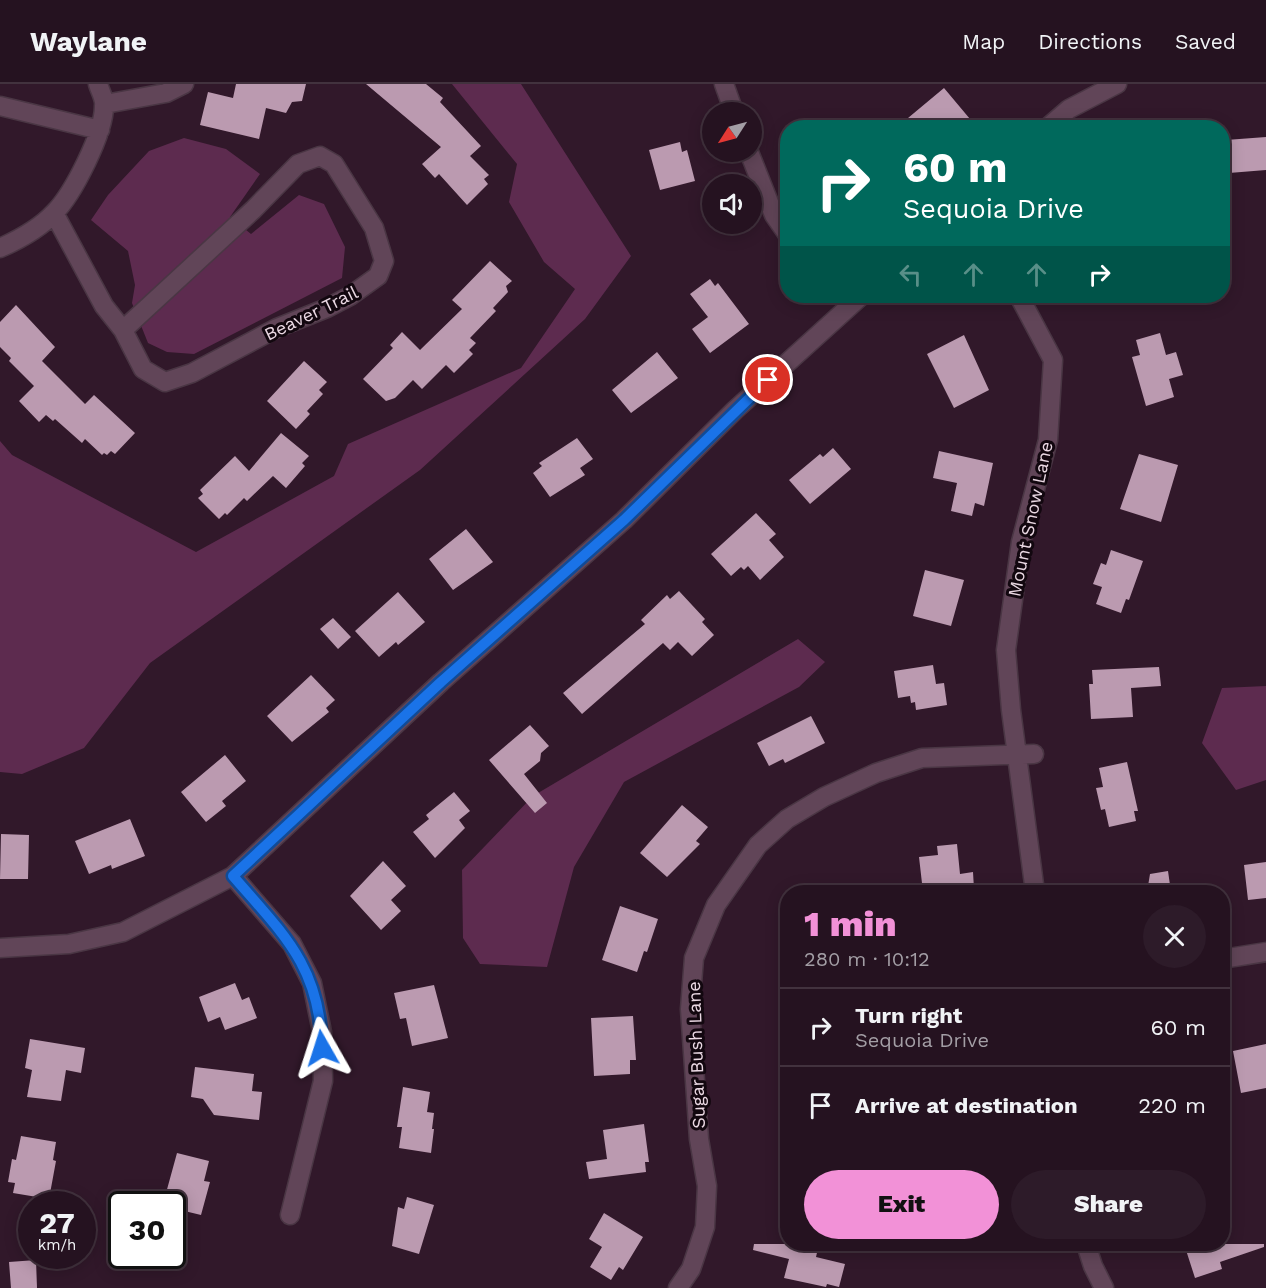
<!DOCTYPE html>
<meta charset="utf-8">
<style>
:root{--surface:#251220;--page:#2d1b29;--text:#f1f3f6;--muted:#a39ea5;--line:#42323e;--accent:#f291d7}
body{margin:0;font-family:"Work Sans",sans-serif;background:var(--page);color:var(--text);height:100vh;display:flex;flex-direction:column;font-size:22px;white-space:nowrap}
*{box-sizing:border-box;margin:0}
p{font-size:20px;color:var(--muted)}
.icon{flex:none;width:33px;height:33px;fill:none;stroke:currentColor;stroke-width:2;stroke-linecap:round;stroke-linejoin:round}
.map{position:relative;flex:1;overflow:hidden}
.details{position:absolute;left:780px;top:801px;width:450px;height:366px;display:flex;flex-direction:column;background:var(--surface);border-radius:24px;box-shadow:0 3px 15px #0003,0 0 0 2px var(--line)}
.details>*{flex:none}
.hud{position:absolute;left:780px;top:36px;width:450px;height:183px;border-radius:24px;box-shadow:0 3px 15px #0003,0 0 0 2px var(--line);background:#00695c;color:#fff;overflow:hidden}
.needle{width:39px;rotate:234deg}
.tools{position:absolute;left:702px;top:18px;display:grid;gap:12px}
.tools a{display:grid;place-items:center;width:60px;height:60px;border-radius:50%;background:var(--surface);box-shadow:0 3px 15px #0003,0 0 0 2px var(--line);font-size:30px}
.speed{position:absolute;left:18px;top:1107px;display:flex;gap:12px;font-size:30px;font-weight:700;text-align:center}
.speed>*{display:grid;place-content:center;width:78px;height:78px;border-radius:50%;background:var(--surface);box-shadow:0 3px 15px #0003,0 0 0 2px var(--line);line-height:1}
.speed small{font-size:15px;font-weight:400}
.speed .limit{border:3px solid #111;border-radius:9px;background:#fff;color:#111}
.pin{position:absolute;display:grid;place-items:center;width:51px;height:51px;color:#fff;margin:-26px;border:3px solid #fff;border-radius:50%;box-shadow:0 2px 6px #0007}
.me{position:absolute;width:66px;margin:-33px;rotate:354deg;stroke-linejoin:round;filter:drop-shadow(0 0 4px #0008)}
.turn{display:flex;align-items:center;gap:21px;height:126px;padding:0 24px;font-size:27px}
.turn .icon{width:78px;height:78px;stroke-width:2.5}
.turn b{display:block;font-size:42px;line-height:51px}
.lanes{display:flex;align-items:center;height:57px;padding:0 24px;background:#0003;justify-content:center;gap:30px;direction:ltr}
.lanes .off{opacity:.35}
.round{display:grid;place-items:center;flex:none;width:63px;height:63px;border-radius:32px;background:var(--page)}
.summary{display:flex;align-items:center;justify-content:space-between;height:102px;padding:0 24px}
h1{font-size:36px;font-weight:800;line-height:45px;color:var(--accent)}
.action{display:flex;gap:12px;margin-top:auto;padding:12px 24px}
.action a{flex:1;height:69px;border-radius:36px;background:var(--accent);color:#111;font-size:24px;font-weight:800;line-height:69px;text-align:center}
.action a+a{background:var(--page);color:var(--text)}
ul{padding:0;list-style:none}
li{display:flex;align-items:center;gap:18px;height:78px;padding:0 24px;border-top:2px solid var(--line)}
li div{flex:1}
li b{display:block;font-size:22px}
li em{font-style:normal}
header{display:flex;align-items:center;gap:36px;box-sizing:border-box;height:84px;padding:0 30px;background:var(--surface);border-bottom:2px solid var(--line)}
header strong{font-size:28px}
nav{display:flex;gap:33px;margin-inline-start:auto;font-size:21px}
.map>svg:first-child{display:block}
.green{fill:#5d2b4f}
.building{fill:#bb9ab0}
.lines{fill:none;stroke-linecap:round;stroke-linejoin:round}
.minor-casing{stroke:#4a3644;stroke-width:21}
.minor{stroke:#614558;stroke-width:18}
.route-casing{stroke:#114b97;stroke-width:15}
.route{stroke:#1a73e8;stroke-width:10}
.labels{text-anchor:middle;dominant-baseline:central;stroke-width:6;stroke-linejoin:round;paint-order:stroke}
.street-label{font-size:18px;fill:#ead8e3;stroke:#12070f}
</style>
<header>
<strong>Waylane</strong>
<nav><a>Map</a><a>Directions</a><a>Saved</a></nav>
</header>
<div class="map">
<svg width="1266" height="1204" viewBox="0 0 1266 1204">
<rect width="100%" height="100%" fill="#31182a"/>
<path class="green" d="M 452,0 L 521,0 L 631,172 L 585,235 L 420,386 L 150,579 L 84,664 L 22,690 L 0,688 L 0,357 L 12,371 L 196,468 L 334,392 L 348,360 L 521,284 L 575,205 L 544,178 L 509,118 L 517,80 Z
M 184,54 L 226,65 L 260,90 L 230,133 L 251,150 L 299,111 L 324,120 L 345,163 L 342,194 L 194,270 L 167,268 L 148,259 L 132,219 L 135,201 L 128,167 L 91,136 L 108,111 L 149,67 Z
M 798,555 L 825,578 L 799,603 L 624,698 L 574,783 L 547,883 L 480,880 L 463,854 L 462,786 L 533,712 Z
M 1266,602 L 1266,696 L 1236,706 L 1202,659 L 1222,604 Z"/>
<path class="building" d="M 236,0 L 306,0 L 302,17 L 292,18 L 286,29 L 266,24 L 259,55 L 200,41 L 208,8 L 233,14 Z
M 366,0 L 426,0 L 443,14 L 440,18 L 481,62 L 470,72 L 489,91 L 484,95 L 488,100 L 467,121 L 439,90 L 435,94 L 422,80 L 441,63 Z
M 944,4 L 970,35 L 959,44 L 896,44 Z
M 1266,53 L 1266,86 L 1229,89 L 1226,56 Z
M 680,58 L 682,68 L 687,66 L 695,97 L 660,106 L 649,66 Z
M 490,177 L 512,197 L 506,202 L 508,208 L 493,224 L 496,227 L 470,254 L 476,259 L 469,266 L 473,270 L 454,289 L 446,281 L 422,305 L 413,296 L 395,314 L 386,317 L 363,295 L 393,264 L 390,261 L 402,248 L 420,266 L 462,225 L 452,216 Z
M 710,195 L 715,202 L 718,199 L 749,240 L 710,269 L 692,245 L 708,233 L 690,210 Z
M 16,221 L 55,263 L 42,277 L 85,320 L 94,311 L 135,349 L 115,370 L 111,367 L 107,371 L 104,369 L 102,371 L 85,355 L 82,359 L 55,335 L 53,337 L 46,331 L 39,338 L 19,317 L 34,302 L 9,277 L 11,274 L 0,263 L 0,238 Z
M 1160,249 L 1166,271 L 1176,268 L 1183,291 L 1169,295 L 1174,313 L 1146,322 L 1132,273 L 1140,271 L 1136,256 Z
M 964,251 L 989,306 L 954,324 L 927,270 Z
M 657,268 L 678,294 L 631,329 L 612,306 Z
M 304,277 L 327,298 L 319,306 L 323,310 L 307,327 L 310,330 L 296,345 L 267,317 Z
M 281,349 L 309,372 L 302,379 L 305,382 L 286,404 L 273,392 L 247,417 L 244,414 L 227,431 L 225,429 L 219,435 L 198,414 L 203,410 L 200,406 L 235,372 L 249,387 Z
M 577,354 L 593,375 L 580,384 L 585,391 L 550,413 L 533,389 L 542,382 L 539,379 Z
M 833,364 L 851,385 L 810,420 L 789,396 L 820,370 L 823,373 Z
M 939,367 L 993,379 L 984,422 L 975,419 L 972,432 L 951,427 L 957,399 L 933,394 Z
M 1139,370 L 1178,381 L 1161,438 L 1120,425 Z
M 756,429 L 776,450 L 769,456 L 784,473 L 760,496 L 748,482 L 744,486 L 741,483 L 731,492 L 711,470 Z
M 466,445 L 493,478 L 453,506 L 429,475 Z
M 1111,466 L 1143,477 L 1129,516 L 1126,515 L 1121,529 L 1096,520 L 1102,503 L 1093,500 L 1101,479 L 1106,481 Z
M 925,486 L 964,496 L 951,542 L 913,532 Z
M 679,507 L 705,535 L 702,538 L 714,551 L 692,572 L 678,558 L 670,566 L 663,559 L 582,630 L 563,609 L 645,540 L 641,536 L 667,511 L 670,515 Z
M 398,508 L 425,538 L 398,561 L 396,558 L 379,573 L 355,547 Z
M 333,534 L 351,553 L 338,565 L 320,545 Z
M 933,581 L 936,600 L 944,599 L 947,621 L 916,626 L 915,618 L 911,619 L 910,612 L 898,614 L 894,587 Z
M 1159,583 L 1161,602 L 1131,604 L 1133,633 L 1091,635 L 1089,600 L 1093,600 L 1092,586 Z
M 311,591 L 335,616 L 326,624 L 329,628 L 292,658 L 267,632 Z
M 811,632 L 825,659 L 785,679 L 783,675 L 769,682 L 757,659 Z
M 530,641 L 549,662 L 541,669 L 540,677 L 524,690 L 547,719 L 535,729 L 489,676 Z
M 225,671 L 246,697 L 222,717 L 226,722 L 206,738 L 181,708 Z
M 1127,678 L 1138,727 L 1134,727 L 1136,737 L 1109,743 L 1105,725 L 1101,726 L 1096,704 L 1103,703 L 1099,684 Z
M 454,708 L 470,727 L 459,736 L 465,744 L 435,774 L 413,748 L 429,735 L 426,731 Z
M 682,721 L 708,743 L 696,757 L 700,760 L 667,793 L 640,769 Z
M 130,735 L 145,772 L 112,785 L 111,781 L 89,790 L 75,757 Z
M 1,750 L 29,751 L 28,795 L 0,795 Z
M 957,760 L 960,790 L 973,788 L 974,805 L 923,808 L 919,773 L 938,771 L 937,762 Z
M 383,777 L 406,802 L 391,816 L 401,827 L 381,846 L 350,812 Z
M 1266,778 L 1266,814 L 1248,816 L 1244,781 Z
M 1168,787 L 1171,808 L 1147,808 L 1150,790 Z
M 620,822 L 658,835 L 647,868 L 644,867 L 637,888 L 602,876 Z
M 235,899 L 242,916 L 249,913 L 257,934 L 225,946 L 220,933 L 208,938 L 199,913 Z
M 434,901 L 448,954 L 412,962 L 406,934 L 400,935 L 394,909 Z
M 633,932 L 636,976 L 630,976 L 630,990 L 594,992 L 591,934 Z
M 30,955 L 85,964 L 81,989 L 66,986 L 61,1017 L 27,1013 L 32,986 L 25,984 Z
M 1266,960 L 1266,1004 L 1241,1009 L 1233,967 Z
M 195,983 L 254,990 L 252,1007 L 262,1008 L 259,1036 L 214,1031 L 203,1015 L 191,1013 Z
M 403,1003 L 430,1008 L 427,1028 L 434,1029 L 432,1045 L 434,1045 L 431,1069 L 399,1064 L 402,1043 L 397,1043 Z
M 644,1040 L 649,1078 L 645,1078 L 646,1088 L 589,1095 L 586,1078 L 607,1075 L 603,1046 Z
M 21,1052 L 56,1058 L 53,1076 L 56,1077 L 49,1115 L 13,1109 L 15,1099 L 8,1098 L 12,1075 L 16,1076 Z
M 177,1069 L 209,1077 L 204,1097 L 210,1098 L 201,1131 L 172,1124 L 172,1120 L 163,1120 Z
M 407,1113 L 434,1121 L 419,1170 L 392,1162 L 398,1123 L 404,1125 Z
M 604,1129 L 643,1153 L 623,1186 L 619,1183 L 611,1196 L 590,1183 L 602,1163 L 589,1155 Z
M 754,1160 L 819,1160 L 816,1173 L 845,1180 L 839,1203 L 827,1200 L 826,1203 L 784,1194 L 789,1175 L 753,1166 Z
M 1195,1160 L 1264,1160 L 1264,1163 L 1220,1178 L 1222,1185 L 1195,1194 L 1185,1163 Z
M 36,1176 L 37,1204 L 11,1204 L 9,1178 Z"/>
<g class="lines">
<g class="minor-casing">
<path id="minor" d="M 724,0 L 734,28
M 105,20 L 166,9 L 184,0
M 0,22 L 100,46
M 1047,44 L 1069,25 L 1117,0
M 749,68 L 774,131 L 788,151
M 54,129 L 104,222 L 123,246 L 143,285 L 165,298 L 192,289 L 277,244 L 327,224 L 350,212 L 378,192 L 384,177 L 374,144 L 334,80 L 320,72 L 298,80 L 253,126 L 123,246
M 0,164 C 18,156 40,144 54,129 C 73,110 104,49 104,22 C 105,15 100,7 98,0
M 1019,212 L 1053,276 L 1048,356 L 1021,458 L 1006,566 L 1011,626 L 1035,808
M 233,792 L 292,860 L 312,899 L 322,948 L 323,997 L 290,1131
M 0,864 L 69,860 L 123,848 L 233,792 L 441,598 L 624,436 L 735,326 L 861,212
M 1222,875 L 1266,868
M 1086,1160 L 1093,1182 L 1104,1204
M 678,1204 L 691,1185 L 705,1143 L 707,1102 L 699,1055 L 690,925 L 694,874 L 716,821 L 758,761 L 787,735 L 824,713 L 876,689 L 922,674 L 1034,670"/>
</g>
<use href="#minor" class="minor"/>
</g>
<g class="lines">
<g class="route-casing">
<path id="route" d="M 322,964 C 320,882 283,850 233,792 L 441,598 L 624,436 L 768,296"/>
</g>
<use href="#route" class="route"/>
</g>
<g class="labels">
<g class="street-label">
<text transform="translate(311 229) rotate(-26)">Beaver Trail</text>
<text transform="translate(1030 435) rotate(-78)">Mount Snow Lane</text>
<text transform="translate(696 971) rotate(-92)">Sugar Bush Lane</text>
</g>
</g>
</svg>
<div class="tools">
<a><svg class="needle" viewBox="-14 -14 28 28"><path d="M0-13l5 13h-10z" fill="#e53935"/><path d="M0 13l5-13h-10z" fill="#a39ea5"/></svg></a>
<a><svg class="icon" aria-label="sound" viewBox="0 0 24 24"><path d="M4 9h4l5-4v14l-5-4H4zM17 9q2 3 0 6"/></svg></a>
</div>
<div class="speed"><div>27<small>km/h</small></div><div class="limit">30</div></div>
<div class="pin" style="left:768px;top:296px;background:#d93025"><svg class="icon" aria-label="arrive" viewBox="0 0 24 24"><path d="M6 21V4h12l-3 4 3 4H6"/></svg></div>
<svg class="me" style="left:322px;top:964px" viewBox="-20 -20 40 40"><path d="M0-17L14 15 0 8-14 15z" fill="#1a73e8" stroke="#fff" stroke-width="4"/></svg>
<div class="hud">
<div class="turn"><svg class="icon" aria-label="right" viewBox="0 0 24 24"><path d="M7 20v-9h11M14 6l5 5-5 5"/></svg><div><b>60 m</b>Sequoia Drive</div></div>
<div class="lanes"><svg class="icon off" aria-label="left" viewBox="0 0 24 24"><path d="M17 20v-9H6M10 6l-5 5 5 5"/></svg><svg class="icon off" aria-label="ahead" viewBox="0 0 24 24"><path d="M12 20V5M6 11l6-6 6 6"/></svg><svg class="icon off" aria-label="ahead" viewBox="0 0 24 24"><path d="M12 20V5M6 11l6-6 6 6"/></svg><svg class="icon" aria-label="right" viewBox="0 0 24 24"><path d="M7 20v-9h11M14 6l5 5-5 5"/></svg></div>
</div>
<section class="details">
<div class="summary"><div><h1>1 min</h1><p>280 m · 10:12</p></div><a class="round"><svg class="icon" aria-label="close" viewBox="0 0 24 24"><path d="M6 6l12 12M18 6L6 18"/></svg></a></div>
<ul>
<li><svg class="icon" aria-label="right" viewBox="0 0 24 24"><path d="M7 20v-9h11M14 6l5 5-5 5"/></svg><div><b>Turn right</b><p>Sequoia Drive</p></div><em>60 m</em></li>
<li><svg class="icon" aria-label="arrive" viewBox="0 0 24 24"><path d="M6 21V4h12l-3 4 3 4H6"/></svg><div><b>Arrive at destination</b></div><em>220 m</em></li>
</ul>
<div class="action"><a>Exit</a><a>Share</a></div>
</section>
</div>
